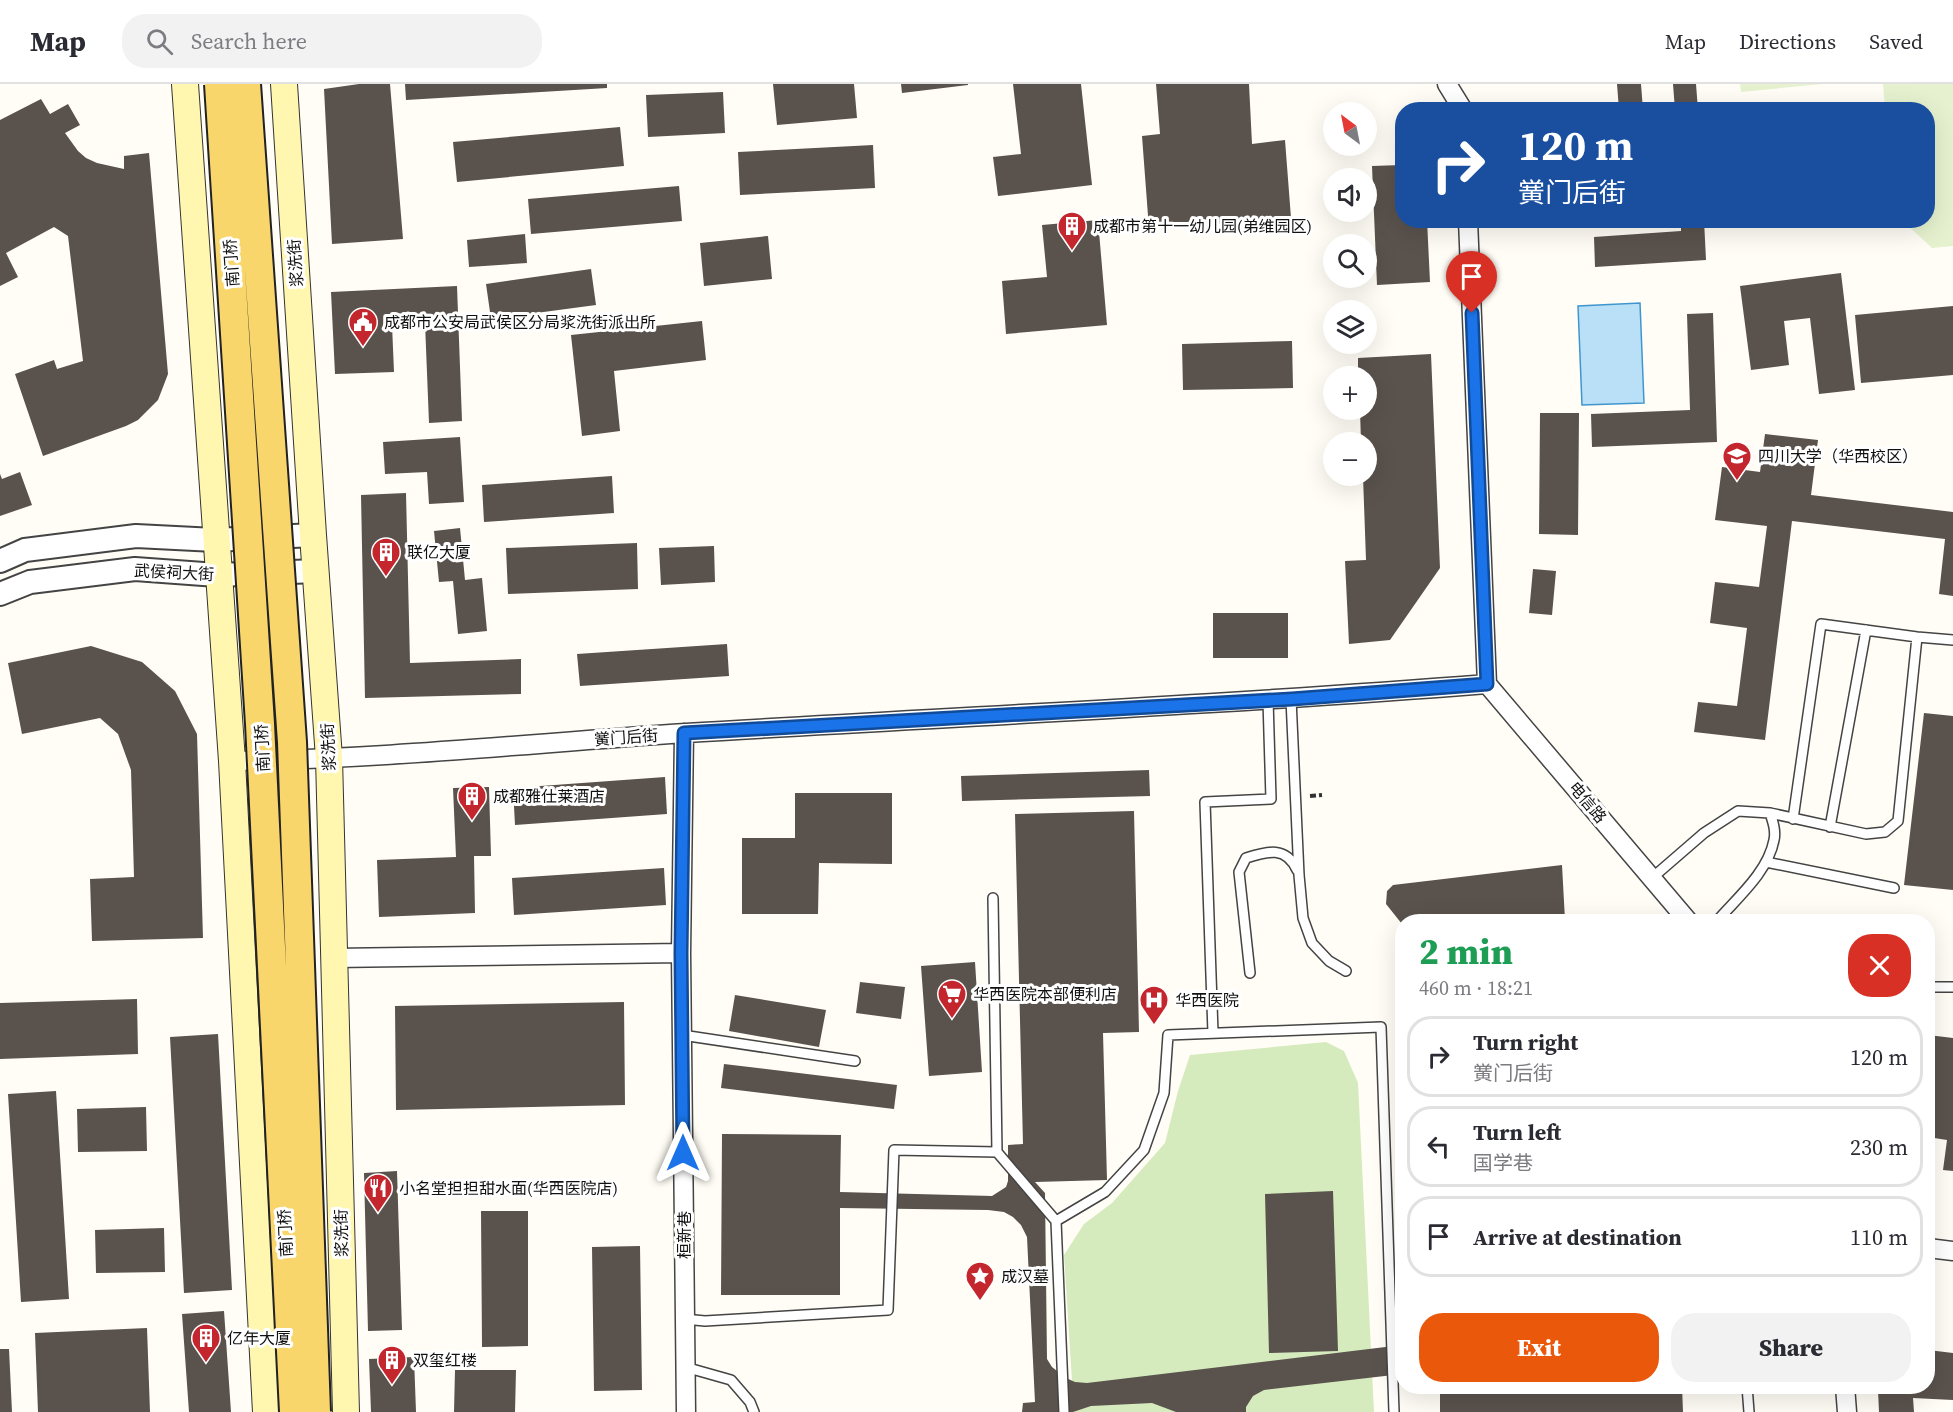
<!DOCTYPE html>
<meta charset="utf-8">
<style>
:root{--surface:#fff;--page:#f2f2f3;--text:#2b2b33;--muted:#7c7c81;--line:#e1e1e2;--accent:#ea580c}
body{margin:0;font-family:"Source Serif 4","Noto Sans SC",serif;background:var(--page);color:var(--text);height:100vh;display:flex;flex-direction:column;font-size:22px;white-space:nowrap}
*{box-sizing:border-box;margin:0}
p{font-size:20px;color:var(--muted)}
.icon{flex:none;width:33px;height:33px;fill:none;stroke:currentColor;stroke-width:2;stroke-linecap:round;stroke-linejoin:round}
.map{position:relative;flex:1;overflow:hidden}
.panel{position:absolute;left:1395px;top:830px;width:540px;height:480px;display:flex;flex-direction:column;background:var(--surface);border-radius:24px;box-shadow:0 6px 24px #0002}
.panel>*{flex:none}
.banner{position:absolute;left:1395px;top:18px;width:540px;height:126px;border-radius:24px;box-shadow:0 6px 24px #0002;background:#1a4fa0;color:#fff;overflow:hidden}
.needle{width:39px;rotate:328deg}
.fabs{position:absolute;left:1323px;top:18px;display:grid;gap:12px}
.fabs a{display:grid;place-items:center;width:54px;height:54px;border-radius:50%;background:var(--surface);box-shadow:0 6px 24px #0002;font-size:30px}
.pin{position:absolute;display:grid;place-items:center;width:51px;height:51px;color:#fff;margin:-62px -26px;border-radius:50% 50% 50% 0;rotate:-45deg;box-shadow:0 0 6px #0007}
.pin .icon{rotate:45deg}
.me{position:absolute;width:66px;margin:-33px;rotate:0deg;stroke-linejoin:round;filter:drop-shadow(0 0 4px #0008)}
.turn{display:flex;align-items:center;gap:21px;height:126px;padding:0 24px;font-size:27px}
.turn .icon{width:78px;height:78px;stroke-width:2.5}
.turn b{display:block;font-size:42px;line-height:51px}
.round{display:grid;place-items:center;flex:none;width:63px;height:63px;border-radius:24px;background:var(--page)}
.overview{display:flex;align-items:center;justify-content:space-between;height:102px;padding:0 24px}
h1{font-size:36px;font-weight:800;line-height:45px;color:#1e9e55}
.cta{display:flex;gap:12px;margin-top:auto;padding:12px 24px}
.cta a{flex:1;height:69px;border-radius:24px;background:var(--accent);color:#fff;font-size:24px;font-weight:800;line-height:69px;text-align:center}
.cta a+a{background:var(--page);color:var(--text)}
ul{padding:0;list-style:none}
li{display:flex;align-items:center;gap:18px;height:81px;margin:0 12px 9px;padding:0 12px;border:3px solid var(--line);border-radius:24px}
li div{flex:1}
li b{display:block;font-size:22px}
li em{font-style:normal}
header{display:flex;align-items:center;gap:36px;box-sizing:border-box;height:84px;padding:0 30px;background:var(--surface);border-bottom:2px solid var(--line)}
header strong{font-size:28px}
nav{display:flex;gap:33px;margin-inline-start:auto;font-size:21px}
.search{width:420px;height:54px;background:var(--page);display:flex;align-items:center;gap:15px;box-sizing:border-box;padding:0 21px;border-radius:24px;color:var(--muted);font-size:22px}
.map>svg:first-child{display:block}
.green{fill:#d5ebbd}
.pitch{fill:#e6f2cf}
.water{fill:#b9e0f7;stroke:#3f96cf;stroke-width:1.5}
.building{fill:#5a524d}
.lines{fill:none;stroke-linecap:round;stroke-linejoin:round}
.service-casing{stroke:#444;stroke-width:12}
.minor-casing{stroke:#444;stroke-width:21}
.tertiary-casing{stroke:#444;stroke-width:26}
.secondary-casing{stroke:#333;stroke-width:28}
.path{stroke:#333;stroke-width:4;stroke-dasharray:6 3;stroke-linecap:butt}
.service{stroke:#fff;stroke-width:9}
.minor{stroke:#fff;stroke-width:18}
.tertiary{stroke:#fff;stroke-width:22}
.secondary{stroke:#fff6b0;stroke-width:26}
.primary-bridge-casing{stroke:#222;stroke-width:32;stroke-linecap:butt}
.primary-bridge{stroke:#f9d66b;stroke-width:28}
.route-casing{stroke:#114b97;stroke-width:15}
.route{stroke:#1a73e8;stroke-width:10}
.labels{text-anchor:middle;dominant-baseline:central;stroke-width:6;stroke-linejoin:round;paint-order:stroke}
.poi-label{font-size:16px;fill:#111;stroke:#fff;text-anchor:start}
.street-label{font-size:16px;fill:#111;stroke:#fff}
</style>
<header>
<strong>Map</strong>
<div class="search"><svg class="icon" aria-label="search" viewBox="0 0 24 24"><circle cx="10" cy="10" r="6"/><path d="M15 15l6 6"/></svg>Search here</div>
<nav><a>Map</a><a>Directions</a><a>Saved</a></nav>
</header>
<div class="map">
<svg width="1953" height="1328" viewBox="0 0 1953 1328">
<rect width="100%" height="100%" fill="#fffdf5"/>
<path class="green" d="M 1326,958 L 1344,967 L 1358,999 L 1374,1328 L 1074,1328 L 1064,1171 L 1084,1140 L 1112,1119 L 1165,1059 L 1178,1007 L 1190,971 Z"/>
<path class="pitch" d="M 1740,0 L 1822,0 L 1741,8 Z
M 1883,0 L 1953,0 L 1953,162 L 1932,164 L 1903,137 L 1928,136 L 1928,26 L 1885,25 Z"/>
<path class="water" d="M 1640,219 L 1644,319 L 1582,321 L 1578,222 Z"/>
<path class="building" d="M 359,0 L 390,0 L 403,155 L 332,160 L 324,5 Z
M 405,0 L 607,0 L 607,4 L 406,16 Z
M 773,0 L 854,0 L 857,34 L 777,41 Z
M 901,0 L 968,0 L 968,1 L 902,9 Z
M 1013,0 L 1081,0 L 1092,101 L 998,112 L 993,73 L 1021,70 Z
M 1156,0 L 1249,0 L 1252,60 L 1285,56 L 1291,134 L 1149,145 L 1142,52 L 1160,50 Z
M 1617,0 L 1641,0 L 1643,26 L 1619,26 Z
M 1673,0 L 1696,0 L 1698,26 L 1675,26 Z
M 723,8 L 725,49 L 648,53 L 646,11 Z
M 41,15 L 50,30 L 68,20 L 80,41 L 65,49 L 78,67 L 86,74 L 97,79 L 124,85 L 124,72 L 149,69 L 168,290 L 158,316 L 138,336 L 126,342 L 43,372 L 15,290 L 54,276 L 57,285 L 83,277 L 68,152 L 54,143 L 6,169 L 18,193 L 0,202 L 0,36 Z
M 1783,20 L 1783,26 L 1744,26 L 1744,23 Z
M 620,43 L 624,82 L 457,98 L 453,58 Z
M 873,61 L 875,104 L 740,111 L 738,68 Z
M 1402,81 L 1402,136 L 1427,136 L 1430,198 L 1377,201 L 1372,82 Z
M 679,102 L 682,137 L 531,150 L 528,115 Z
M 1098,136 L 1107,241 L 1006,250 L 1002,197 L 1047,193 L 1042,141 Z
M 1681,136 L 1704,136 L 1706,176 L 1595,183 L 1594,153 L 1681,147 Z
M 525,150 L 527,179 L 469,183 L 467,156 Z
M 768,152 L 772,195 L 704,202 L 700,159 Z
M 591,185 L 596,221 L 491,235 L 486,200 Z
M 1841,189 L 1855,306 L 1819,310 L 1810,234 L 1784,237 L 1789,281 L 1751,286 L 1740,202 Z
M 457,202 L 462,337 L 429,339 L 425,239 L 392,241 L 394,288 L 335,290 L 331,208 Z
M 1953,222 L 1953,291 L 1861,299 L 1855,231 Z
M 1713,229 L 1717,358 L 1592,363 L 1591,330 L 1690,326 L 1687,230 Z
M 702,237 L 706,276 L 614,287 L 620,347 L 582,352 L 571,251 Z
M 1292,257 L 1293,304 L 1183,306 L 1182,260 Z
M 1431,270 L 1440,484 L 1390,556 L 1349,560 L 1345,477 L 1366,476 L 1363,392 L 1366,392 L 1366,358 L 1361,358 L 1360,326 L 1366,326 L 1366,292 L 1358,292 L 1358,274 Z
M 1540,329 L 1579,329 L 1578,451 L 1539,450 Z
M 1765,350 L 1818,356 L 1811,411 L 1953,428 L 1953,512 L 1939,510 L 1945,455 L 1792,437 L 1765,656 L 1694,648 L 1698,618 L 1737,622 L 1747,544 L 1710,539 L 1715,498 L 1759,503 L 1767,442 L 1715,436 L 1722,383 L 1760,388 Z
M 460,353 L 464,418 L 429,420 L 427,388 L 385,390 L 383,358 Z
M 20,388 L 32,421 L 0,432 L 0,390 L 2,395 Z
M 612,392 L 614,429 L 484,438 L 482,401 Z
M 406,409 L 410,579 L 521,575 L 521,610 L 365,614 L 361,411 Z
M 460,444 L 465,496 L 482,494 L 487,547 L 458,550 L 453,497 L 439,498 L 434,447 Z
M 637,459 L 638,505 L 508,510 L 506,464 Z
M 714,462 L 715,498 L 661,501 L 659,464 Z
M 1533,485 L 1556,487 L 1552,531 L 1529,529 Z
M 1213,529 L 1288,529 L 1288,574 L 1213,574 Z
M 727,560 L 729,592 L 580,602 L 577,570 Z
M 91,562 L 142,578 L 175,607 L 197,650 L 203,854 L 92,857 L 90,795 L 134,793 L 131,686 L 118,650 L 100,634 L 22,650 L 8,579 Z
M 1924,629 L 1953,632 L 1953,806 L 1904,801 Z
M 1149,686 L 1150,712 L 962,717 L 961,692 Z
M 665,693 L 667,730 L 515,741 L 513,704 Z
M 489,703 L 491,772 L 474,772 L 475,829 L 379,833 L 377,776 L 456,773 L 453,704 Z
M 795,709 L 892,709 L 892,780 L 819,779 L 818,830 L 742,830 L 742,754 L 795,754 Z
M 1134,727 L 1139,948 L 1103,949 L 1107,1096 L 1035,1098 L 1045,1109 L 1047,1275 L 1052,1283 L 1066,1294 L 1075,1298 L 1087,1299 L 1402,1261 L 1402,1290 L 1264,1306 L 1253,1312 L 1246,1323 L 1246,1328 L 1176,1328 L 1152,1319 L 1091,1322 L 1073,1328 L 1022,1328 L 1023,1319 L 1035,1318 L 1027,1153 L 1021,1141 L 1013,1133 L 1004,1128 L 988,1126 L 840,1124 L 840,1211 L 721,1211 L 722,1050 L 841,1051 L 840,1108 L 992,1112 L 1006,1103 L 1008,1097 L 1008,1061 L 1023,1060 L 1015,730 Z
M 1562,781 L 1565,836 L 1402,837 L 1402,840 L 1386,820 L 1387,807 L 1393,801 Z
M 664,784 L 666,821 L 514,831 L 512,794 Z
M 975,878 L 982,988 L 929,992 L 921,882 Z
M 860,898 L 905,903 L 901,935 L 856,929 Z
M 735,911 L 826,926 L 819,963 L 729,947 Z
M 137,915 L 138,970 L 0,975 L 0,919 Z
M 624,918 L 625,1021 L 396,1026 L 395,922 Z
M 218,950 L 232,1206 L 184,1209 L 170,953 Z
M 1928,951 L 1953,954 L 1953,1087 L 1943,1086 L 1947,1056 L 1928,1053 Z
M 724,980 L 897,1001 L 894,1025 L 721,1004 Z
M 56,1007 L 69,1215 L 21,1218 L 8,1010 Z
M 146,1023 L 147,1067 L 78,1068 L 77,1025 Z
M 397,1087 L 402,1246 L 368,1247 L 364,1089 Z
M 1333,1107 L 1338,1267 L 1269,1269 L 1265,1110 Z
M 481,1127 L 528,1127 L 528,1262 L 482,1263 Z
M 164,1144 L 165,1188 L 96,1189 L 95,1146 Z
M 640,1162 L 642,1306 L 594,1307 L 592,1163 Z
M 224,1227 L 231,1328 L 189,1328 L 182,1230 Z
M 147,1244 L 150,1328 L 38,1328 L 35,1249 Z
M 0,1265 L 9,1265 L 12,1328 L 0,1328 Z
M 1928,1266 L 1953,1269 L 1953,1316 L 1913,1314 L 1914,1328 L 1879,1328 L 1878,1306 L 1892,1302 L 1928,1302 Z
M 414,1273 L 416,1328 L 371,1328 L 369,1275 Z
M 455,1286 L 516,1286 L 515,1328 L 454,1328 Z
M 1440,1302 L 1682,1302 L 1683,1328 L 1440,1328 Z"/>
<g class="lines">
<g class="service-casing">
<path id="service" d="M 1291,615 L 1299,791 L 1303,834 L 1312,859 L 1329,877 L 1346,887
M 1770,729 L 1866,750 L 1885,748 L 1898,737 L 1917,553
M 1793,735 L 1821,540 L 1917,553 L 1953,556
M 1830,743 L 1866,546
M 1766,778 L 1894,804
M 1652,794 L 1704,749 L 1738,727 L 1770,729 C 1773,738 1776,747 1774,756 C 1768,788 1737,814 1717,837
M 993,814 L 997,1068 L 1056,1137 L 1064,1328
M 1250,889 L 1239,788 L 1246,774 C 1268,767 1286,762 1297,786
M 1928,903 L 1953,903
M 1213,949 L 1205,718 L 1271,715 L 1268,616
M 682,951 L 855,977
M 1056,1137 L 1105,1108 L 1144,1066 L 1164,1009 L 1168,951 L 1381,943 L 1394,1328
M 684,1235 L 705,1237 L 888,1226 L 894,1066 L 997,1068
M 685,1283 L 731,1296 L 750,1318 L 754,1328
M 1747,1302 L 1749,1328"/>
</g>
<g class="minor-casing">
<path id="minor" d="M 1447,0 L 1463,26
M 1468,136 L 1487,600
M 1487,600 L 1688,837
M 684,649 L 681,869 L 686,1328
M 232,677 C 383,675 534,659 686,649 C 953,633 1220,621 1487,600
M 334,874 L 681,869
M 1928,1164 L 1953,1167
M 1845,1302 L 1847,1328"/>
</g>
<g class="tertiary-casing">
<path id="tertiary" d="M 0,477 L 25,466 L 136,452 L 215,456 L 313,451
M 0,510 L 30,498 L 135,485 L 217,491 L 316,487"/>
</g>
<g class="secondary-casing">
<path id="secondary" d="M 185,0 L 232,677 L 266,1328
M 284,0 L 313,451 L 329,674 L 346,1328"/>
</g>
<path class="path" d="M 1310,712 L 1322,711"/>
<use href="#service" class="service"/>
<use href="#minor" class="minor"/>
<use href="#tertiary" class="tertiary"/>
<use href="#secondary" class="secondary"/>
<g class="primary-bridge-casing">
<path id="primary-bridge" d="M 219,0 L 260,640 L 294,1328
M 246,0 L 292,658 L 316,1328"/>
</g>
<use href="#primary-bridge" class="primary-bridge"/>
</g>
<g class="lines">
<g class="route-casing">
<path id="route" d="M 683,1069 L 681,869 L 684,649 L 1292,615 L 1487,600 L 1472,229"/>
</g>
<use href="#route" class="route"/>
</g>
<defs>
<g id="building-pin" transform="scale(1.5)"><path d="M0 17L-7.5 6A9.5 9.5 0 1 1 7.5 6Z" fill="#c4262e" stroke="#fff"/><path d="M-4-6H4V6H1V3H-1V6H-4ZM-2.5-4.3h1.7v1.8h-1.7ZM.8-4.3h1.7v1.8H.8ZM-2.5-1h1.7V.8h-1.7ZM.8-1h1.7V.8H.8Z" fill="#fff"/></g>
<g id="civic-pin" transform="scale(1.5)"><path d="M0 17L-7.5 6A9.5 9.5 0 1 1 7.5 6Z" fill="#c4262e" stroke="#fff"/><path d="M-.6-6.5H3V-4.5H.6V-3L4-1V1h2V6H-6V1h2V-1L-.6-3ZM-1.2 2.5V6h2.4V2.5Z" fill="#fff"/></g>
<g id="university-pin" transform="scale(1.5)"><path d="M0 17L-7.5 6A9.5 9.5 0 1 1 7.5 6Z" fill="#c4262e" stroke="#fff"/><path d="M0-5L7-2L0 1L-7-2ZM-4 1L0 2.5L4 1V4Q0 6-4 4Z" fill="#fff"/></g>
<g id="supermarket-pin" transform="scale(1.5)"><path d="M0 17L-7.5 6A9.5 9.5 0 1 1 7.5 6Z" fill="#c4262e" stroke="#fff"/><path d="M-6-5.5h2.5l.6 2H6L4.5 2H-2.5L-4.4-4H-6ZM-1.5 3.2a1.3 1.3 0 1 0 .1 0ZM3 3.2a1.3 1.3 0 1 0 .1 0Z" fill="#fff"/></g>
<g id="hospital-pin" transform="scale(1.5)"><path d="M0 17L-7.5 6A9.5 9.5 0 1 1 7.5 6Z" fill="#c4262e" stroke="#fff"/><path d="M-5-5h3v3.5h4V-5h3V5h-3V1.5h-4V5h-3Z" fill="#fff"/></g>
<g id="restaurant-pin" transform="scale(1.5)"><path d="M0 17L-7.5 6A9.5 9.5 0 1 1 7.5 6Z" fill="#c4262e" stroke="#fff"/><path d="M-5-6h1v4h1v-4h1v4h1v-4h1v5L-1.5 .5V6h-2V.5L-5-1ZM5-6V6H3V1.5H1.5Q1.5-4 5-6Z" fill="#fff"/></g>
<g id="sight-pin" transform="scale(1.5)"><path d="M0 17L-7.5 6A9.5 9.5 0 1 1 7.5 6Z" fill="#c4262e" stroke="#fff"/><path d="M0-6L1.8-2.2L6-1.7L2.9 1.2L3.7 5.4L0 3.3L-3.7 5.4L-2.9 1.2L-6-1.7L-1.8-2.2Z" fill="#fff"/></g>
</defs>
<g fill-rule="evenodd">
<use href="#building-pin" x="1072" y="142"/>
<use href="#civic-pin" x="363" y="238"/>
<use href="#university-pin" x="1737" y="372"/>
<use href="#building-pin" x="386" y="468"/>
<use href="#building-pin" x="472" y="712"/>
<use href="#supermarket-pin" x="952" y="910"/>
<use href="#hospital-pin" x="1154" y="916"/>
<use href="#restaurant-pin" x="378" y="1104"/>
<use href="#sight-pin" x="980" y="1192"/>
<use href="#building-pin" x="206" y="1254"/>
<use href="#building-pin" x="392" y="1276"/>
</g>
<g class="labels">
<g class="poi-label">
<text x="1093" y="142">成都市第十一幼儿园(弟维园区)</text>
<text x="384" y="238">成都市公安局武侯区分局浆洗街派出所</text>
<text x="1758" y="372">四川大学（华西校区）</text>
<text x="407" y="468">联亿大厦</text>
<text x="493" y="712">成都雅仕莱酒店</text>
<text x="973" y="910">华西医院本部便利店</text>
<text x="1175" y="916">华西医院</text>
<text x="399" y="1104">小名堂担担甜水面(华西医院店)</text>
<text x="1001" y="1192">成汉墓</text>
<text x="227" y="1254">亿年大厦</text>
<text x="413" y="1276">双玺红楼</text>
</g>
<g class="street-label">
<text transform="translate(231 179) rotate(-94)">南门桥</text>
<text transform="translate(295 179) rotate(-94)">浆洗街</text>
<text transform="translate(174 488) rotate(3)">武侯祠大街</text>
<text transform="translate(626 653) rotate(-4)">黉门后街</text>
<text transform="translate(328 663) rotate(-93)">浆洗街</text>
<text transform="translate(262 664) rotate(-93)">南门桥</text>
<text transform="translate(1588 718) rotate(50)">电信路</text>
<text transform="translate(285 1149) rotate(-93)">南门桥</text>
<text transform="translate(341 1149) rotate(-91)">浆洗街</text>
<text transform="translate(684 1151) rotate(-90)">桓新巷</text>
</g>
</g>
</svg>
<div class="fabs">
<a><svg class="needle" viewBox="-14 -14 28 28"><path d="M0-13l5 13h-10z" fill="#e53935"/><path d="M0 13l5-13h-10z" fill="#7c7c81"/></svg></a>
<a><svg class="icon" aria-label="sound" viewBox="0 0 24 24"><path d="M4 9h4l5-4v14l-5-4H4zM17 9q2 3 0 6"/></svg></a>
<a><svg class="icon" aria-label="search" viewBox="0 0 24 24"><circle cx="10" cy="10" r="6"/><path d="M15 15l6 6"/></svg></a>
<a><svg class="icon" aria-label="layers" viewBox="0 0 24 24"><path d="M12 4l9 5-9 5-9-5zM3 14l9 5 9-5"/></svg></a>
<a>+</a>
<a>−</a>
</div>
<div class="pin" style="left:1472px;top:229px;background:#d93025"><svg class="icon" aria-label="arrive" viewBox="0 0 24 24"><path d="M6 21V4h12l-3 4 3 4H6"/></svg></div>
<svg class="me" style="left:683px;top:1069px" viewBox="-20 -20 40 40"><path d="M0-17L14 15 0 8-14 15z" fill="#1a73e8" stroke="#fff" stroke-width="4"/></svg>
<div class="banner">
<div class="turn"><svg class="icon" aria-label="right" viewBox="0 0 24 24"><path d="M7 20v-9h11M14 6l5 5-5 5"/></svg><div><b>120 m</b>黉门后街</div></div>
</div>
<section class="panel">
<div class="overview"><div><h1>2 min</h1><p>460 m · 18:21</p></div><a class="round" style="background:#d93025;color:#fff"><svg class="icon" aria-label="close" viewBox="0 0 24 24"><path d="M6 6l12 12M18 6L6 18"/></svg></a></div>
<ul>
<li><svg class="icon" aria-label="right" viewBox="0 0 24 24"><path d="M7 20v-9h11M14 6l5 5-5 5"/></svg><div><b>Turn right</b><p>黉门后街</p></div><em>120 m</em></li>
<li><svg class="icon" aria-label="left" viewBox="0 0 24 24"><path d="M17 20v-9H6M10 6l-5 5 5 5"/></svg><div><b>Turn left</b><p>国学巷</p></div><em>230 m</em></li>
<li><svg class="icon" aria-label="arrive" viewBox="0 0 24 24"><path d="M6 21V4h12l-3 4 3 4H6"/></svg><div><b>Arrive at destination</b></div><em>110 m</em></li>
</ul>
<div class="cta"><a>Exit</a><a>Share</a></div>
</section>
</div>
